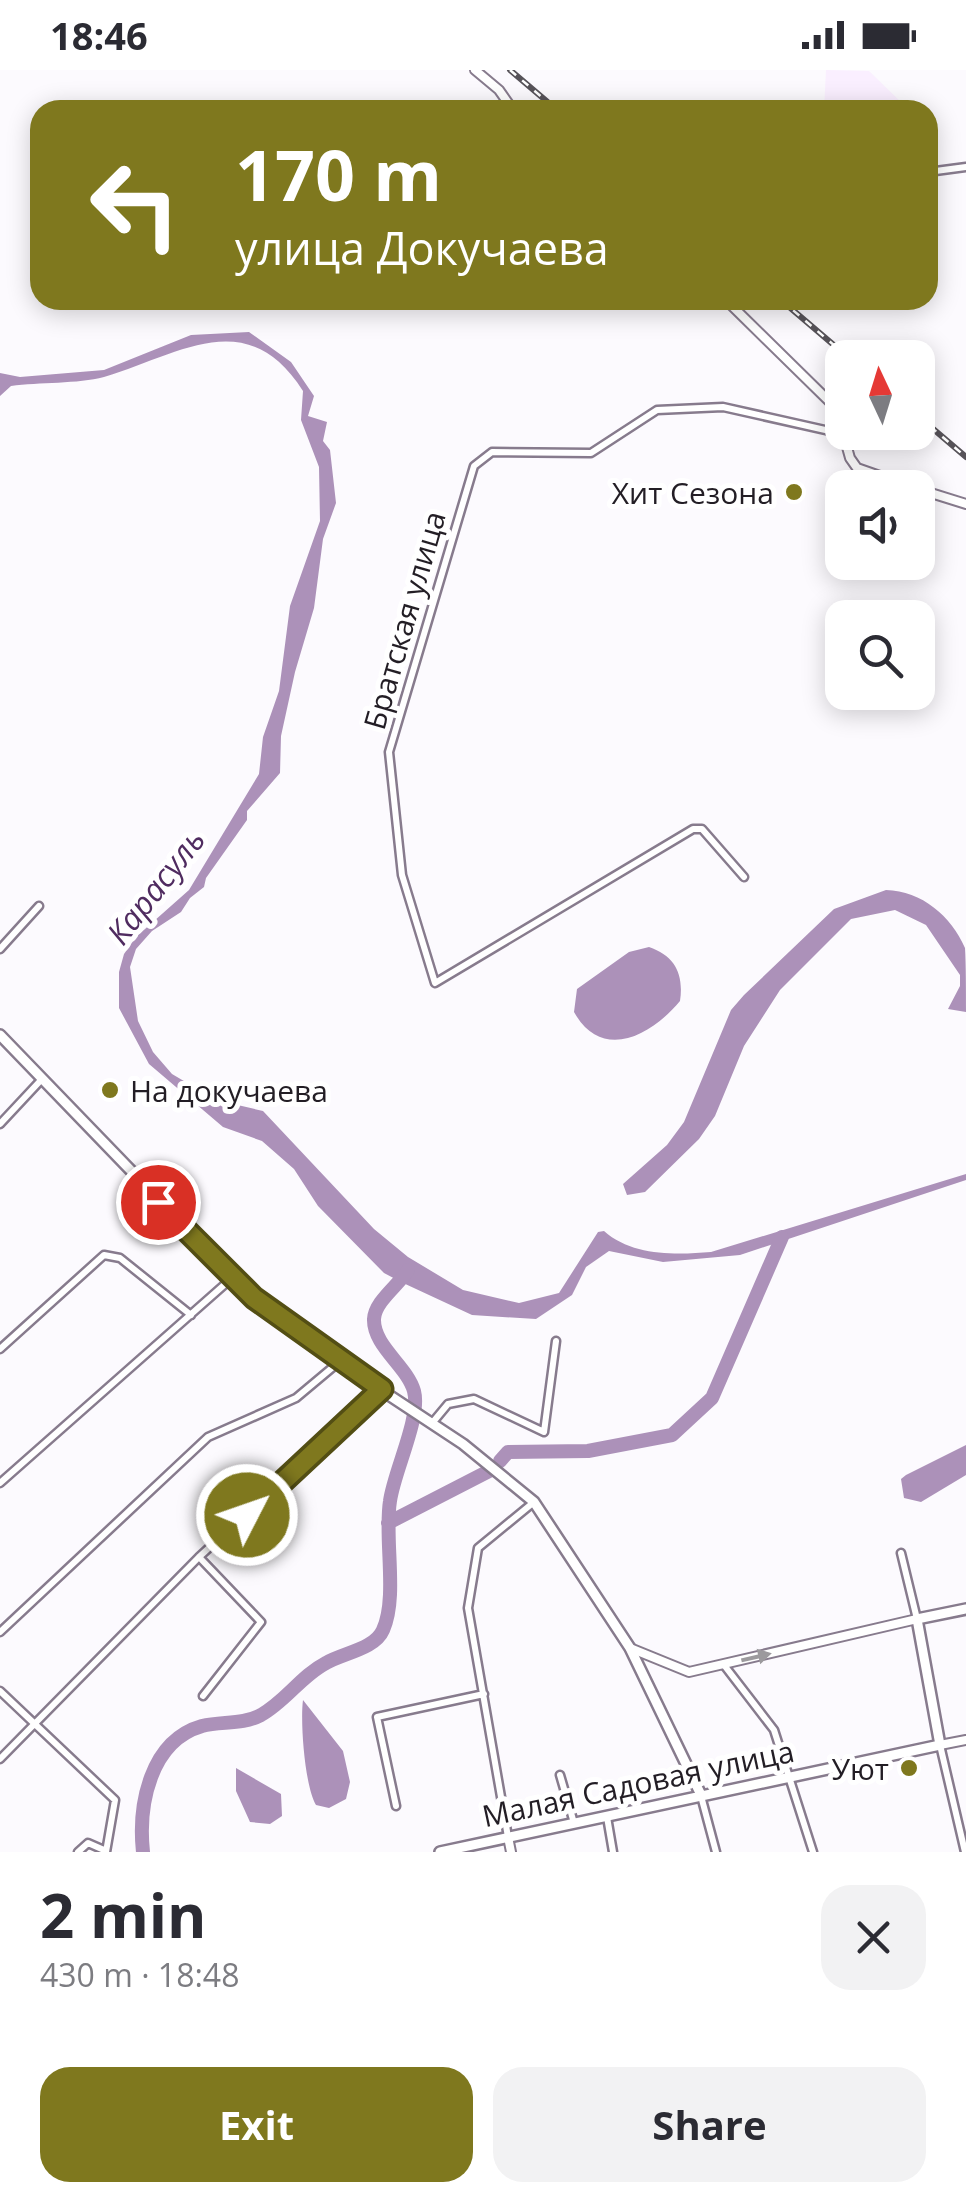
<!DOCTYPE html>
<meta charset="utf-8">
<style>
:root{--surface:#fff;--page:#f2f2f3;--text:#2b2b33;--muted:#7c7c81;--accent:#7f781e}
body{margin:0;font-family:"Open Sans",sans-serif;background:var(--page);color:var(--text);height:100vh;display:flex;flex-direction:column;font-size:38px;white-space:nowrap}
*{box-sizing:border-box;margin:0}
p{font-size:32px;color:var(--muted)}
.icon{flex:none;width:55px;height:55px;fill:none;stroke:currentColor;stroke-width:2;stroke-linecap:round;stroke-linejoin:round}
.map{position:relative;height:1782px;overflow:hidden}
.sheet{display:flex;flex-direction:column;background:var(--surface);flex:1}
.sheet>*{flex:none}
.top-card{position:absolute;left:30px;top:30px;width:908px;height:210px;border-radius:30px;box-shadow:0 5px 25px #0003;background:#7f781e;color:#fff;overflow:hidden}
.needle{width:65px;rotate:356deg}
.tools{position:absolute;left:825px;top:270px;display:grid;gap:20px}
.tools a{display:grid;place-items:center;width:110px;height:110px;border-radius:20px;background:var(--surface);box-shadow:0 5px 25px #0003;font-size:50px}
.pin{position:absolute;display:grid;place-items:center;width:85px;height:85px;color:#fff;margin:-42px;border:5px solid #fff;border-radius:50%;box-shadow:0 2px 10px #0007}
.me{position:absolute;width:110px;margin:-55px;rotate:49deg;stroke-linejoin:round;filter:drop-shadow(0 0 8px #0008)}
.turn{display:flex;align-items:center;gap:35px;height:210px;padding:0 40px;font-size:45px}
.turn .icon{width:130px;height:130px;stroke-width:2.5}
.turn b{display:block;font-size:70px;line-height:85px}
.round{display:grid;place-items:center;flex:none;width:105px;height:105px;border-radius:30px;background:var(--page)}
.summary{display:flex;align-items:center;justify-content:space-between;height:170px;padding:0 40px}
h1{font-size:60px;font-weight:700;line-height:75px}
.cta{display:flex;gap:20px;margin-top:auto;padding:20px 40px}
.cta a{flex:1;height:115px;border-radius:30px;background:var(--accent);color:#fff;font-size:40px;font-weight:700;line-height:115px;text-align:center}
.cta a+a{background:var(--page);color:var(--text)}
.status{display:flex;justify-content:space-between;align-items:center;height:70px;padding:0 50px;background:var(--surface);direction:ltr}
.status svg{height:28px;fill:currentColor}
.map>svg:first-child{display:block}
.built{fill:#faefff}
.water{fill:#ac91b9}
.lines{fill:none;stroke-linecap:round;stroke-linejoin:round}
.river{stroke:#ac91b9;stroke-width:14}
.minor-casing{stroke:#877b8d;stroke-width:11}
.tertiary-casing{stroke:#877b8d;stroke-width:12}
.secondary-casing{stroke:#877b8d;stroke-width:14}
.minor{stroke:#fff;stroke-width:6}
.tertiary{stroke:#fff;stroke-width:8}
.secondary{stroke:#fff;stroke-width:9}
.rail-casing{stroke:#575359;stroke-width:6}
.rail{stroke:#fff;stroke-width:2.5;stroke-dasharray:8;stroke-linecap:butt}
.oneway{fill:#9c9a9d}
.route-casing{stroke:#534e14;stroke-width:25}
.route{stroke:#7f781e;stroke-width:18}
.poi-dot{fill:#7f781e;stroke:#fff;stroke-width:4}
.labels{text-anchor:middle;dominant-baseline:central;stroke-width:10;stroke-linejoin:round;paint-order:stroke}
.poi-label{font-size:30px;fill:#231e25;stroke:#fff;text-anchor:end}
.street-label{font-size:30px;fill:#231e25;stroke:#fff}
.water-label{font-size:32px;font-style:italic;fill:#502c60;stroke:#fff}
</style>
<div class="status"><b>18:46</b><svg viewBox="0 0 49 12"><path d="M0 12V9h3v3zM5 12V6h3v6zM10 12V3h3v9zM15 12V0h3v12zM26 1h20v11H26zM47 4h2v5h-2z"/></svg></div>
<div class="map">
<svg width="966" height="1782" viewBox="0 0 966 1782">
<rect width="100%" height="100%" fill="#fcfafe"/>
<path class="built" d="M 826,0 L 869,1 L 909,40 L 824,40 Z"/>
<path class="water" d="M 249,262 L 291,292 L 314,326 L 308,346 L 327,352 L 323,371 L 330,380 L 336,433 L 323,469 L 314,538 L 295,602 L 281,666 L 280,703 L 247,741 L 247,750 L 206,808 L 204,817 L 190,828 L 181,842 L 152,861 L 136,879 L 130,897 L 138,951 L 153,982 L 172,1004 L 216,1030 L 263,1041 L 374,1159 L 408,1187 L 463,1220 L 519,1233 L 559,1223 L 598,1162 L 604,1161 C 632,1186 675,1185 711,1182 L 966,1104 L 966,1110 L 740,1185 L 663,1192 L 609,1181 L 586,1197 L 572,1225 L 536,1249 L 472,1245 L 401,1212 L 384,1203 L 318,1136 L 294,1099 L 262,1071 L 223,1057 L 149,994 L 119,938 L 119,902 L 124,884 L 136,867 L 189,820 L 259,704 L 263,667 L 279,621 L 290,536 L 320,451 L 319,397 L 301,350 L 303,321 C 247,233 179,285 104,307 C 78,314 39,312 11,316 L 0,326 L 0,303 L 20,307 L 104,300 L 191,265 Z
M 886,820 C 922,821 951,846 965,878 C 966,894 966,924 966,942 L 948,939 L 960,916 L 960,905 L 926,855 L 895,840 L 851,849 L 780,920 L 744,976 L 715,1046 L 699,1069 L 645,1122 L 627,1125 L 623,1114 L 667,1075 L 684,1052 L 731,940 L 744,925 L 834,839 Z
M 649,877 C 675,886 684,904 680,931 C 651,966 602,992 574,942 L 577,919 L 629,882 Z
M 966,1375 L 966,1405 L 921,1432 L 904,1428 L 901,1409 L 906,1405 Z
M 303,1630 L 343,1681 L 350,1712 L 346,1729 L 329,1738 L 316,1735 C 305,1717 300,1653 303,1630 Z
M 236,1698 L 281,1724 L 282,1746 L 270,1754 L 250,1752 L 236,1721 Z"/>
<g class="lines">
<path class="river" d="M 500,1391 L 508,1382 L 588,1381 L 672,1365 L 712,1328 L 782,1167
M 388,1453 L 491,1400
M 143,1782 C 138,1735 150,1671 202,1656 C 222,1651 242,1655 261,1645 C 286,1631 301,1606 326,1593 C 343,1583 375,1579 383,1560 C 398,1527 384,1468 390,1431 C 394,1401 421,1348 414,1321 C 407,1296 373,1276 374,1249 C 375,1231 399,1215 408,1200"/>
<g class="minor-casing">
<path id="minor" d="M 813,36 L 814,40
M 928,102 L 966,97
M 744,807 L 702,759 L 693,759 L 435,913 L 402,805 L 389,682 L 474,396 L 492,382 L 591,383 L 657,340 L 723,337 L 843,364
M 0,879 L 39,836
M 0,1054 L 42,1009
M 0,1279 L 104,1185 L 120,1188 L 191,1245
M 433,1352 L 448,1334 L 474,1329 L 544,1362 L 556,1271
M 0,1413 L 232,1208
M 901,1483 L 917,1549
M 199,1487 L 261,1552 L 203,1626
M 0,1562 L 208,1367 L 296,1328 L 339,1292
M 724,1595 L 774,1660 L 813,1782
M 0,1621 L 115,1730 L 106,1782
M 940,1675 L 965,1782
M 0,1689 L 199,1487 L 382,1319
M 560,1705 L 574,1753
M 701,1726 L 716,1782
M 396,1736 L 377,1647 L 484,1624
M 607,1747 L 613,1782
M 508,1767 L 468,1538 L 478,1478 L 534,1432
M 78,1782 L 88,1773 L 104,1780"/>
</g>
<g class="tertiary-casing">
<path id="tertiary" d="M 475,0 L 499,20 L 513,40
M 726,230 L 836,338 L 850,388 L 857,398 L 914,418
M 918,419 L 966,434
M 630,1578 L 689,1602 L 917,1549
M 940,1675 L 966,1670
M 508,1767 L 511,1782"/>
</g>
<g class="secondary-casing">
<path id="secondary" d="M 0,965 L 254,1228 L 319,1279 L 463,1374 L 534,1432 L 630,1578 L 701,1725
M 440,1782 L 940,1675 L 917,1549 L 966,1539"/>
</g>
<use href="#minor" class="minor"/>
<use href="#tertiary" class="tertiary"/>
<use href="#secondary" class="secondary"/>
<g class="rail-casing">
<path id="rail" d="M 510,0 L 557,40
M 781,230 L 849,288
M 918,346 L 966,387"/>
</g>
<use href="#rail" class="rail"/>
</g>
<defs><path id="oneway-solid" d="M-6-.8H1V-3.2L6.5 0L1 3.2V.8H-6Z" transform="scale(2.5)"/></defs>
<use class="oneway" href="#oneway-solid" transform="translate(756 1587) rotate(-13)"/>
<g class="lines">
<g class="route-casing">
<path id="route" d="M 158,1132 L 254,1228 L 382,1319 L 247,1445"/>
</g>
<use href="#route" class="route"/>
</g>
<g class="poi-dot">
<circle cx="794" cy="422" r="10"/>
<circle cx="110" cy="1020" r="10"/>
<circle cx="909" cy="1698" r="10"/>
</g>
<g class="labels">
<g class="poi-label">
<text x="774" y="422">Хит Сезона</text>
<text x="130" y="1020" text-anchor="start">На докучаева</text>
<text x="889" y="1698">Уют</text>
</g>
<g class="street-label">
<text transform="translate(404 550) rotate(-74)">Братская улица</text>
<text transform="translate(638 1713) rotate(-12)">Малая Садовая улица</text>
</g>
<g class="water-label">
<text transform="translate(155 816) rotate(-52)">Карасуль</text>
</g>
</g>
</svg>
<div class="tools">
<a><svg class="needle" viewBox="-14 -14 28 28"><path d="M0-13l5 13h-10z" fill="#e53935"/><path d="M0 13l5-13h-10z" fill="#7c7c81"/></svg></a>
<a><svg class="icon" aria-label="sound" viewBox="0 0 24 24"><path d="M4 9h4l5-4v14l-5-4H4zM17 9q2 3 0 6"/></svg></a>
<a><svg class="icon" aria-label="search" viewBox="0 0 24 24"><circle cx="10" cy="10" r="6"/><path d="M15 15l6 6"/></svg></a>
</div>
<div class="pin" style="left:158px;top:1132px;background:#d93025"><svg class="icon" aria-label="arrive" viewBox="0 0 24 24"><path d="M6 21V4h12l-3 4 3 4H6"/></svg></div>
<svg class="me" style="left:247px;top:1445px" viewBox="-20 -20 40 40"><circle r="17" fill="#7f781e" stroke="#fff" stroke-width="3"/><path d="M0-11L8 9 0 5-8 9z" fill="#fff"/></svg>
<div class="top-card">
<div class="turn"><svg class="icon" aria-label="left" viewBox="0 0 24 24"><path d="M17 20v-9H6M10 6l-5 5 5 5"/></svg><div><b>170 m</b>улица Докучаева</div></div>
</div>
</div>
<section class="sheet">
<div class="summary"><div><h1>2 min</h1><p>430 m · 18:48</p></div><a class="round"><svg class="icon" aria-label="close" viewBox="0 0 24 24"><path d="M6 6l12 12M18 6L6 18"/></svg></a></div>
<div class="cta"><a>Exit</a><a>Share</a></div>
</section>
